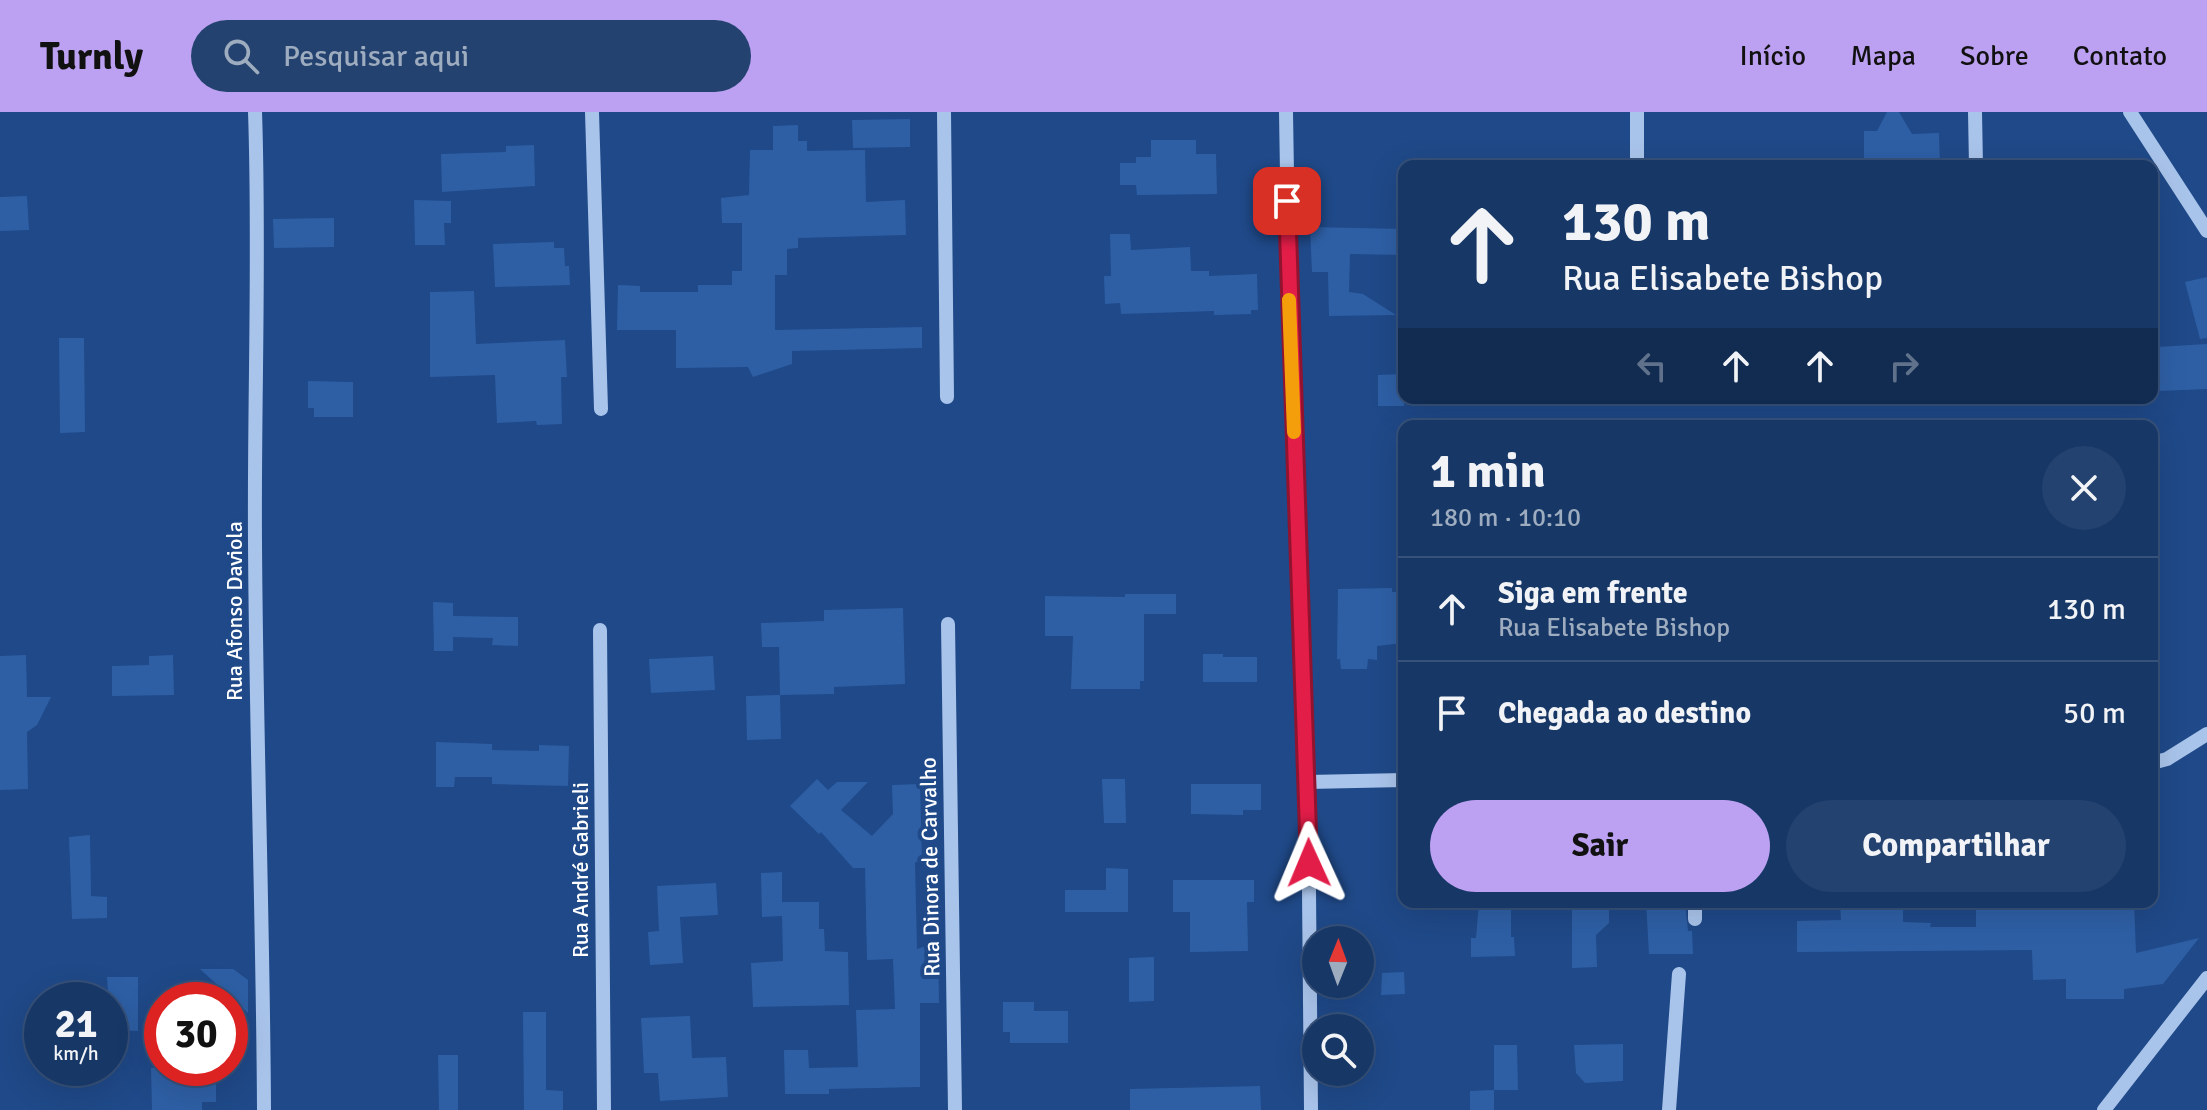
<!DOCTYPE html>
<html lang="pt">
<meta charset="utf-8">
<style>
:root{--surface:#173766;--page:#24426f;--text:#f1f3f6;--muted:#9eacbf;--line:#36517a;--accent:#bca0f2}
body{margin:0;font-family:Signika,sans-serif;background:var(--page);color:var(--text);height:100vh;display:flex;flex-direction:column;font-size:30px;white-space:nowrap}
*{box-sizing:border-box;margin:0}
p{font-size:26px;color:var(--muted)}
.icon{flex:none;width:44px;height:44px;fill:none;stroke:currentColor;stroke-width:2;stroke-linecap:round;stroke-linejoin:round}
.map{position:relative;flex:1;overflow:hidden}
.drawer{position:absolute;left:1398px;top:308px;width:760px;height:488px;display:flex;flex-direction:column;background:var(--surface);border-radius:16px;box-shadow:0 8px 32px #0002,0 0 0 2px var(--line)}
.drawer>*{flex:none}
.top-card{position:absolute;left:1398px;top:48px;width:760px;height:244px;border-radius:16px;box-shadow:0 8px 32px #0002,0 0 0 2px var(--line);background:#173766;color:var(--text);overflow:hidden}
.needle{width:52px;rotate:1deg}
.tools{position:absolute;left:1302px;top:814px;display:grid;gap:16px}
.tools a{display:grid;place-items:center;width:72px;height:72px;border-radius:50%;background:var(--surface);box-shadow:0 8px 32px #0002,0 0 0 2px var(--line);font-size:40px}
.speed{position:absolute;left:24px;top:870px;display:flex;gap:16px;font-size:40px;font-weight:700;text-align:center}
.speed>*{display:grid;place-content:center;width:104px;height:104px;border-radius:50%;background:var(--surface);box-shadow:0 8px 32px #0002,0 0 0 2px var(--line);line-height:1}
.speed small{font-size:20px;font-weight:400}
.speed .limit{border:12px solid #d22;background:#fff;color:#111}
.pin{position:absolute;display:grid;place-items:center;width:68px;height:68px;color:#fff;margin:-34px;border-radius:16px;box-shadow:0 4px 12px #0006}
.me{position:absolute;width:88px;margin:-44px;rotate:359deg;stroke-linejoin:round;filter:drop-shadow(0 0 6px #0008)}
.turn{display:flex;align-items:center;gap:28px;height:168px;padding:0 32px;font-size:36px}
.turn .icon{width:104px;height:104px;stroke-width:2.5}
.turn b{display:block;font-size:56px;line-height:68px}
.lanes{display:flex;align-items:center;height:76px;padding:0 32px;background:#0003;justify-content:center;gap:40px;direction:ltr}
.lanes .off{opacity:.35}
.round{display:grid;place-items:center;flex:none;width:84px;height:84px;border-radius:42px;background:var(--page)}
.head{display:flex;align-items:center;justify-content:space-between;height:136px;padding:0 32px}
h1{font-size:48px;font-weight:800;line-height:60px}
.primary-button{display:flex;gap:16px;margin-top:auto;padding:16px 32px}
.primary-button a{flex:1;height:92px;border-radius:48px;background:var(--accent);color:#111;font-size:32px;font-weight:800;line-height:92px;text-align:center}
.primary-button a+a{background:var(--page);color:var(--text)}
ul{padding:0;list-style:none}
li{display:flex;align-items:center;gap:24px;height:104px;padding:0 32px;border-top:2px solid var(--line)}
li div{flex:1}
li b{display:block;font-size:30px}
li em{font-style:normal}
header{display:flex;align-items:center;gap:48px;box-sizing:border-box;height:112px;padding:0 40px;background:var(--accent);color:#111}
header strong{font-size:38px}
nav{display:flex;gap:44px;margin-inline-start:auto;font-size:28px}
.search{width:560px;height:72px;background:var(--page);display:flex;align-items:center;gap:20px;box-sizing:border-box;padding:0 28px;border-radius:44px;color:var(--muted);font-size:30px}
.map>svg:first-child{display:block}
.building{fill:#2e5fa5}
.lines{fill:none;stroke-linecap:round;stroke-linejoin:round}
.minor{stroke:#a9c4eb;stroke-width:14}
.route-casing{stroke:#92132f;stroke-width:20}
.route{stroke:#e11d48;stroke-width:14}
.slow{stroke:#f59e0b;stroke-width:14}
.labels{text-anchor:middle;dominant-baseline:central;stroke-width:8;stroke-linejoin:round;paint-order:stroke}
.street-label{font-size:22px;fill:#fff;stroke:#1f4988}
</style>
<header>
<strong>Turnly</strong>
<div class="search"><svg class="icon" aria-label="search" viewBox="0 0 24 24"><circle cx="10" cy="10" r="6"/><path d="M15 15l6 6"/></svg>Pesquisar aqui</div>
<nav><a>Início</a><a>Mapa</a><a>Sobre</a><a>Contato</a></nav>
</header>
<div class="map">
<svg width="2207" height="998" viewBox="0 0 2207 998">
<rect width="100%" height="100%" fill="#1f4988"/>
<path class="building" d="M 1887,0 L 1899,0 L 1912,22 L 1939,21 L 1940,54 L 1864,54 L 1864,19 L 1877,19 Z
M 910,7 L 910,35 L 853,36 L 852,8 Z
M 798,13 L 798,29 L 807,29 L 807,39 L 865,38 L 866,90 L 905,88 L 906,123 L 798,126 L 798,136 L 787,137 L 787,163 L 775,163 L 775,218 L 922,215 L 922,236 L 792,239 L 792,252 L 753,265 L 748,255 L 676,256 L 676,218 L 617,218 L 618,173 L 640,174 L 640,180 L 698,180 L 698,173 L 732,173 L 732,159 L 742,159 L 742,111 L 722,111 L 721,86 L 749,83 L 750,38 L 773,38 L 773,14 Z
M 1151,28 L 1196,28 L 1196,42 L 1216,42 L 1217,82 L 1137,83 L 1136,73 L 1120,73 L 1120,51 L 1136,51 L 1136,45 L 1151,45 Z
M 534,33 L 535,74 L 442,80 L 441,42 L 506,40 L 506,34 Z
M 27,84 L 29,118 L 0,119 L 0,85 Z
M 414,88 L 451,89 L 451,111 L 444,111 L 445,133 L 415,133 Z
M 334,106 L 334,135 L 274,136 L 273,107 Z
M 1310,115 L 1404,117 L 1404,143 L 1350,142 L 1349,180 L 1363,182 L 1396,203 L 1329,204 L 1328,160 L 1312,160 Z
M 1110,122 L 1130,122 L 1131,138 L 1190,135 L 1191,159 L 1209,159 L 1209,164 L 1257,162 L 1258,198 L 1251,198 L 1251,202 L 1214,203 L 1214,199 L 1121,202 L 1120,191 L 1105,192 L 1104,164 L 1111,164 Z
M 554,130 L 554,136 L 564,136 L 565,154 L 569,154 L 570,173 L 495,175 L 493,132 Z
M 2207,165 L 2207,226 L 2200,227 L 2185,170 Z
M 474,179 L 476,232 L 565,228 L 567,265 L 561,265 L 562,312 L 537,313 L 536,309 L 497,311 L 495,263 L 430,265 L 430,180 Z
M 59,226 L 84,226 L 85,320 L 60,321 Z
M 2207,232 L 2207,277 L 2159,279 L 2157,235 Z
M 1404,262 L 1404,294 L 1378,294 L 1378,263 Z
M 308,269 L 353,270 L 353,305 L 314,305 L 314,296 L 308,296 Z
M 1392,476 L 1392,480 L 1404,480 L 1404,531 L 1377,534 L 1377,548 L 1368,547 L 1367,557 L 1341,557 L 1340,547 L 1337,547 L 1338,477 Z
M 1125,482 L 1176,482 L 1176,502 L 1144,502 L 1144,569 L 1140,569 L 1140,577 L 1071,577 L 1073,524 L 1045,524 L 1045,484 L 1125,485 Z
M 433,490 L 453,491 L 453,504 L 518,505 L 518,534 L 492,533 L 493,526 L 453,525 L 453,539 L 434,539 Z
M 903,496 L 905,572 L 834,575 L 834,582 L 780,583 L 779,535 L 762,535 L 761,511 L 824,509 L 824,498 Z
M 1203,542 L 1223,542 L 1223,545 L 1257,545 L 1257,570 L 1203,570 Z
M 26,543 L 27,585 L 51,585 L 37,613 L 27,620 L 28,677 L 0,678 L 0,544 Z
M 173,543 L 174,583 L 112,584 L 112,554 L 149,553 L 149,544 Z
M 713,544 L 715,578 L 651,581 L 649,547 Z
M 780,583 L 781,627 L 747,628 L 746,584 Z
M 436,630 L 492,632 L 492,638 L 539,639 L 539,633 L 569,634 L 568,674 L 492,672 L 492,665 L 455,665 L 454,675 L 436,675 Z
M 817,667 L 828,678 L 837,670 L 868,670 L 841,698 L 872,724 L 893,702 L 892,673 L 920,672 L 922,750 L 915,750 L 917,837 L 938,830 L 939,891 L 920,891 L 920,975 L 829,977 L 829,982 L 785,982 L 784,938 L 808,938 L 809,956 L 858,955 L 856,898 L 895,897 L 893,847 L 867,848 L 865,756 L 853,756 L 821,720 L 819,722 L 790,694 Z
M 1102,667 L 1125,667 L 1126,711 L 1104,711 Z
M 1191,672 L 1261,672 L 1261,698 L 1243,698 L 1243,703 L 1191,702 Z
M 90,723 L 91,784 L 107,785 L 107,806 L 72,807 L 69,725 Z
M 1106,756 L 1128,757 L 1128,800 L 1065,800 L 1065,778 L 1106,778 Z
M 782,760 L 782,790 L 819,790 L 819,817 L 824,817 L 825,839 L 848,840 L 849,893 L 753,895 L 751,851 L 783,849 L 782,804 L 762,805 L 761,761 Z
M 1173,768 L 1254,768 L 1254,790 L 1247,790 L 1248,839 L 1190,840 L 1190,800 L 1173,800 Z
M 716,771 L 718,803 L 680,805 L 683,851 L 650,853 L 648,820 L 659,819 L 657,774 Z
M 1479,790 L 1511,790 L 1511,825 L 1514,825 L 1515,844 L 1471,845 L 1471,826 L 1476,826 Z
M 1646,790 L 1685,790 L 1688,819 L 1692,819 L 1693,842 L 1649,842 Z
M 1840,790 L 1903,790 L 1903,810 L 1931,811 L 1930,815 L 1976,815 L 1976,790 L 2134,790 L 2136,841 L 2199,826 L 2163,872 L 2124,877 L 2124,887 L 2066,887 L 2066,867 L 2033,868 L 2032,838 L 1797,840 L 1797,809 L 1841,808 Z
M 1572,797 L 1609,797 L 1609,811 L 1596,823 L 1597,855 L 1572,856 Z
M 1154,845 L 1154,889 L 1129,890 L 1129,846 Z
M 200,857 L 233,857 L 248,868 L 248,901 Z
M 1404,860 L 1405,882 L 1381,883 L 1382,861 Z
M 107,865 L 138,865 L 138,919 L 113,918 L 113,914 L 110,914 Z
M 1003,890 L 1034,890 L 1034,899 L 1068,899 L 1068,931 L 1010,931 L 1010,920 L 1003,920 Z
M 523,900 L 546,900 L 546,978 L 563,979 L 563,998 L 524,998 Z
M 690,904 L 692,946 L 726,945 L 728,985 L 660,989 L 658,961 L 644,961 L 641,906 Z
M 1623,932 L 1623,969 L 1585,971 L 1576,961 L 1574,933 Z
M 1494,933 L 1517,933 L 1518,978 L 1494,978 Z
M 438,943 L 458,943 L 458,998 L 439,998 Z
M 151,956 L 216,956 L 216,990 L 202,990 L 202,998 L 152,998 Z
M 1260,974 L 1261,998 L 1130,998 L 1130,977 Z
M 1494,978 L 1494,998 L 1470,998 L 1470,979 Z"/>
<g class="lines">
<path class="minor" d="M 255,0 C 260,143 254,286 255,429 C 256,619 263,808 264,998
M 592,0 L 601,297
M 944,0 L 947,285
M 1286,0 L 1289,186 L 1308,670 L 1311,998
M 1637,0 L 1637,54
M 1975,0 L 1976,54
M 2130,0 L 2207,119
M 948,512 L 955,998
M 600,518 L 604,998
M 2152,651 L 2167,647 L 2207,622
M 1308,670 L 1404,668
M 1695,790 L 1695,807
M 1669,998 L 1679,862
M 2104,998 L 2207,866"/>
</g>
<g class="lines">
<g class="route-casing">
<path id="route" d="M 1287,89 L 1309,751"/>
</g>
<use href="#route" class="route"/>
<path class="slow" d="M 1289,188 L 1294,320"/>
</g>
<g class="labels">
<g class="street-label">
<text transform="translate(234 499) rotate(-90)">Rua Afonso Daviola</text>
<text transform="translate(930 755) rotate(-91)">Rua Dinora de Carvalho</text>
<text transform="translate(580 758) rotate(-90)">Rua André Gabrieli</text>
</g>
</g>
</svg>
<div class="tools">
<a><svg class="needle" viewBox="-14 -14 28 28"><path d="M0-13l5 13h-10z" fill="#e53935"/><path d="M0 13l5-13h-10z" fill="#9eacbf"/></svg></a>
<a><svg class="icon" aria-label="search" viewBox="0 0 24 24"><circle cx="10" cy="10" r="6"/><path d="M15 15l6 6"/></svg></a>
</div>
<div class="speed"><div>21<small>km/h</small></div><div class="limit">30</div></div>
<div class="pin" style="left:1287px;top:89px;background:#d93025"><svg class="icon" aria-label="arrive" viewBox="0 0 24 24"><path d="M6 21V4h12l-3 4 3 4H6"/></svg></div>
<svg class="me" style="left:1309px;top:751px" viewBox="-20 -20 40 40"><path d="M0-17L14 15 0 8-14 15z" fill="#e11d48" stroke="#fff" stroke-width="4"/></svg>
<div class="top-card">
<div class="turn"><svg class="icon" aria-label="ahead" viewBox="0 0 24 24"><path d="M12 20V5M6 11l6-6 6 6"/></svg><div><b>130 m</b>Rua Elisabete Bishop</div></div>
<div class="lanes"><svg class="icon off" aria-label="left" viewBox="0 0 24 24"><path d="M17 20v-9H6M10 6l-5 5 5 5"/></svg><svg class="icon" aria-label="ahead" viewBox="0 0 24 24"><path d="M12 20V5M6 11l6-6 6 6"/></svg><svg class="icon" aria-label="ahead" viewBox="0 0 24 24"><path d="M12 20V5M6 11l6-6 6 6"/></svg><svg class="icon off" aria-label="right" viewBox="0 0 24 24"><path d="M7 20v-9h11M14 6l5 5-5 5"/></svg></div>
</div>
<section class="drawer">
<div class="head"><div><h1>1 min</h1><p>180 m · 10:10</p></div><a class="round"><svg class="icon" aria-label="close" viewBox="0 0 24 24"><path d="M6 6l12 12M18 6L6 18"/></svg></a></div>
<ul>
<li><svg class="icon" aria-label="ahead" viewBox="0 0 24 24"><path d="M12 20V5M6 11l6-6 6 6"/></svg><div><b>Siga em frente</b><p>Rua Elisabete Bishop</p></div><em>130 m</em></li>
<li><svg class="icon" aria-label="arrive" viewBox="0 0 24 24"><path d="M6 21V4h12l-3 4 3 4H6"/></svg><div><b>Chegada ao destino</b></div><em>50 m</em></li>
</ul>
<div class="primary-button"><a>Sair</a><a>Compartilhar</a></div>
</section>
</div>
